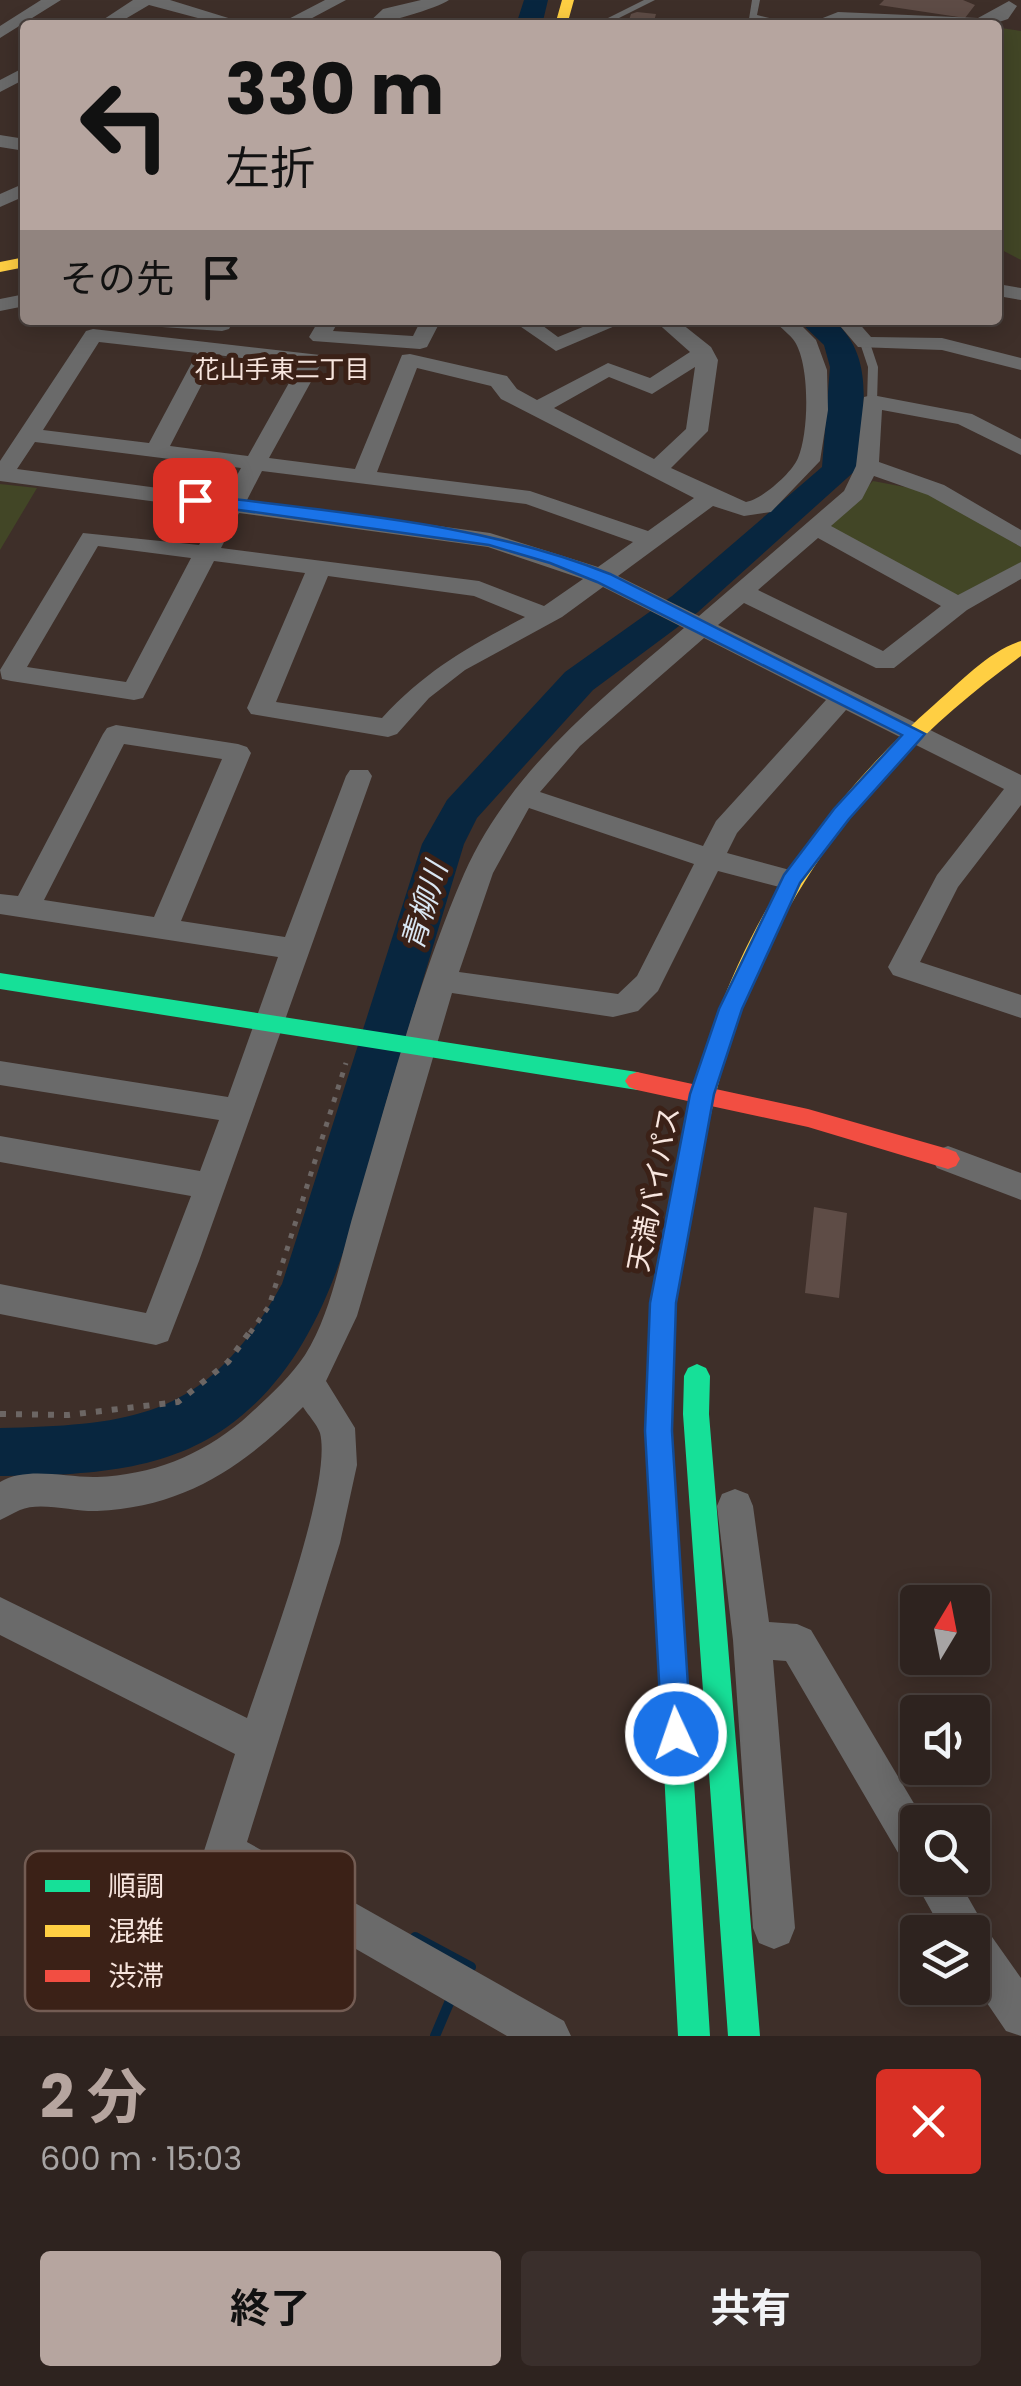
<!DOCTYPE html>
<html lang="ja">
<meta charset="utf-8">
<style>
:root{--surface:#2e231f;--page:#3a2f2c;--text:#f1f3f6;--muted:#a7a4a4;--line:#49403d;--accent:#b6a59f}
body{margin:0;font-family:Poppins,"Noto Sans JP",sans-serif;background:var(--page);color:var(--text);height:100vh;display:flex;flex-direction:column;font-size:38px;white-space:nowrap}
*{box-sizing:border-box;margin:0}
p{font-size:32px;color:var(--muted)}
.icon{flex:none;width:55px;height:55px;fill:none;stroke:currentColor;stroke-width:2;stroke-linecap:round;stroke-linejoin:round}
.map{position:relative;height:2036px;overflow:hidden}
.panel{display:flex;flex-direction:column;background:var(--surface);flex:1}
.panel>*{flex:none}
.guide{position:absolute;left:20px;top:20px;width:982px;height:305px;border-radius:10px;box-shadow:0 5px 25px #0003,0 0 0 2px var(--line);background:#b6a59f;color:#111;overflow:hidden}
.needle{width:65px;rotate:10deg}
.fabs{position:absolute;left:900px;top:1585px;display:grid;gap:20px}
.fabs a{display:grid;place-items:center;width:90px;height:90px;border-radius:10px;background:var(--surface);box-shadow:0 5px 25px #0003,0 0 0 2px var(--line);font-size:50px}
.pin{position:absolute;display:grid;place-items:center;width:85px;height:85px;color:#fff;margin:-42px;border-radius:20px;box-shadow:0 5px 15px #0006}
.me{position:absolute;width:110px;margin:-55px;rotate:357deg;stroke-linejoin:round;filter:drop-shadow(0 0 8px #0008)}
.turn{display:flex;align-items:center;gap:35px;height:210px;padding:0 40px;font-size:45px}
.turn .icon{width:130px;height:130px;stroke-width:2.5}
.turn b{display:block;font-size:70px;line-height:85px}
.then{display:flex;align-items:center;height:95px;padding:0 40px;background:#0003;gap:20px;font-size:38px}
.round{display:grid;place-items:center;flex:none;width:105px;height:105px;border-radius:10px;background:var(--page)}
.head{display:flex;align-items:center;justify-content:space-between;height:170px;padding:0 40px}
h1{font-size:60px;font-weight:700;line-height:75px;color:var(--accent)}
.button{display:flex;gap:20px;margin-top:auto;padding:20px 40px}
.button a{flex:1;height:115px;border-radius:10px;background:var(--accent);color:#111;font-size:40px;font-weight:700;line-height:115px;text-align:center}
.button a+a{background:var(--page);color:var(--text)}
.map>svg:first-child{display:block}
.green{fill:#424626}
.lines{fill:none;stroke-linecap:round;stroke-linejoin:round}
.stream{stroke:#08263f;stroke-width:10}
.river{fill:#08263f;fill-rule:evenodd}
.building{fill:#5e4c46}
.path-far1{stroke:#6c6664;stroke-width:5;stroke-dasharray:5 8;stroke-linecap:butt}
.path{stroke:#6c6664;stroke-width:6;stroke-dasharray:6 10;stroke-linecap:butt}
.lane{fill:#6a6a6a;fill-rule:evenodd}
.street{fill:#6a6a6a;fill-rule:evenodd}
.fast{fill:#16e098;fill-rule:evenodd}
.slow{fill:#ffcf43;fill-rule:evenodd}
.jam{fill:#f24e42;fill-rule:evenodd}
.route{fill:#1a73e8;stroke:#114b97;stroke-width:2.5}
.labels{text-anchor:middle;dominant-baseline:central;stroke-width:10;stroke-linejoin:round;paint-order:stroke}
.far-neighbourhood-label{font-size:25px;fill:#f7e5de;stroke:#3b2117}
.street-label{font-size:28px;fill:#f7e5de;stroke:#3b2117}
.water-label{font-size:30px;font-style:italic;fill:#d9e6f2;stroke:#3b2117}
.key{fill:#3b2117;stroke:#735c53;stroke-width:2.5}
.key-label{font-size:28px;fill:#f7e5de}
</style>
<div class="map">
<svg width="1021" height="2036" viewBox="0 0 1021 2036">
<rect width="100%" height="100%" fill="#3e2f29"/>
<path class="green" d="M 1001,28 L 1021,31 L 1021,260 L 998,248 L 998,31 Z
M 873,481 L 926,491 L 1021,547 L 1021,563 L 955,597 L 829,528 Z
M 0,484 L 37,488 L 0,550 Z"/>
<g class="lines">
<path class="stream" d="M 415,1937 L 471,1967
M 435,2036 L 452,1996"/>
<path class="river" d="M 524,0 L 548,0 L 542,25 L 516,25 Z
M 798,320 L 833,320 C 878,357 862,419 856,470 L 698,612 L 593,690 L 477,818 L 464,844 C 438,929 413,1014 387,1099 C 353,1215 332,1352 227,1427 C 161,1474 77,1475 0,1476 L 0,1428 C 140,1425 209,1415 282,1284 L 422,844 L 447,800 L 565,672 L 672,596 L 822,467 L 830,367 L 824,345 Z"/>
</g>
<path class="building" d="M 884,0 L 963,0 L 975,5 L 965,18 L 879,5 Z
M 637,12 L 656,14 L 653,25 L 628,23 L 631,14 Z
M 814,1207 L 847,1213 L 839,1298 L 805,1293 Z"/>
<g class="lines">
<path class="path-far1" d="M 250,1333 L 269,1306 L 346,1063"/>
<path class="path" d="M 0,1414 L 68,1415 L 178,1402 L 228,1362 L 251,1330"/>
<path class="lane" d="M 644,0 L 655,0 L 605,25 L 594,25 Z
M 752,0 L 760,0 L 757,15 L 798,25 L 781,25 L 749,19 Z
M 865,340 L 870,343 L 878,367 L 877,402 L 872,405 L 867,402 L 868,367 L 860,343 Z"/>
<path class="street" d="M 41,0 L 61,0 L 0,38 L 0,26 Z
M 133,0 L 170,0 L 251,25 L 224,25 L 149,5 L 115,25 L 95,25 Z
M 325,0 L 346,0 L 299,25 L 277,25 Z
M 421,0 L 449,0 C 439,8 379,25 366,25 L 383,9 Z
M 1009,1 L 1017,6 L 1008,19 L 990,25 L 805,25 L 838,12 L 978,18 Z
M 25,67 L 25,79 L 0,92 L 0,80 Z
M 0,135 L 25,139 L 25,151 L 0,147 Z
M 25,183 L 25,196 L 0,207 L 0,194 Z
M 998,284 L 1021,288 L 1021,300 L 998,296 Z
M 25,294 L 25,306 L 0,311 L 0,299 Z
M 137,320 L 234,320 L 229,329 L 222,331 L 147,326 Z
M 319,320 L 339,320 L 333,331 L 413,336 L 421,320 L 441,320 L 427,347 L 420,349 L 313,341 L 309,337 Z
M 511,320 L 535,320 L 558,337 L 600,320 L 629,320 L 556,351 Z
M 654,320 L 677,320 L 711,347 L 718,360 L 708,431 L 671,468 L 746,502 C 761,500 792,473 798,458 C 809,433 810,366 795,342 C 790,334 780,328 774,320 L 796,320 L 816,340 L 827,370 L 828,410 L 820,461 L 771,512 L 744,516 L 713,506 L 618,576 L 699,616 L 844,491 L 856,466 L 864,397 L 872,395 L 972,414 L 1021,439 L 1021,455 L 958,424 L 882,410 L 879,462 L 944,485 L 1021,530 L 1021,547 L 928,495 L 874,476 L 862,499 L 831,526 L 958,595 L 1021,562 L 1021,579 L 967,610 L 894,668 L 876,668 L 744,603 L 718,625 L 1021,775 L 1021,805 L 958,887 L 920,962 L 1021,995 L 1021,1018 L 893,975 L 888,967 L 937,875 L 1004,789 L 846,710 L 737,833 L 727,853 L 801,873 L 805,880 L 801,887 L 791,890 L 718,871 L 658,991 L 638,1011 L 613,1017 L 452,993 L 357,1316 L 326,1381 L 355,1428 L 357,1465 L 340,1543 L 247,1842 L 564,2021 L 571,2036 L 507,2036 L 210,1865 L 204,1851 L 235,1754 L 0,1635 L 0,1597 L 247,1718 C 266,1660 333,1485 320,1433 C 317,1424 308,1415 303,1407 C 243,1467 185,1507 97,1511 C 75,1512 40,1501 20,1510 C 13,1513 7,1517 0,1520 L 0,1482 C 28,1466 66,1478 97,1477 C 151,1475 200,1456 242,1421 C 263,1402 289,1379 305,1355 C 332,1312 341,1254 356,1205 C 389,1094 418,980 464,874 C 511,769 599,701 684,628 L 603,587 L 562,617 L 465,670 L 429,698 L 397,734 L 388,737 L 251,714 L 247,708 L 305,573 L 214,561 L 143,698 L 134,700 L 11,681 L 2,679 L 0,670 L 83,533 L 199,545 L 218,510 L 0,481 L 0,461 L 86,331 L 93,329 L 320,355 L 323,360 L 269,458 L 355,469 L 402,355 L 410,354 L 507,376 L 517,389 L 537,400 L 608,363 L 650,378 L 690,352 ZM 99,342 L 197,353 L 149,443 L 43,430 ZM 217,355 L 299,365 L 248,456 L 170,446 ZM 695,367 L 686,429 L 654,459 L 554,408 L 609,377 L 652,394 ZM 417,368 L 491,386 L 501,399 L 694,498 L 648,531 L 530,491 L 377,472 ZM 35,442 L 241,468 L 225,497 L 17,469 ZM 262,471 L 526,504 L 633,542 L 598,567 L 490,533 L 247,500 ZM 239,513 L 488,547 L 583,579 L 544,606 L 479,581 L 221,548 ZM 818,538 L 941,606 L 883,651 L 758,590 ZM 98,546 L 191,558 L 126,682 L 27,667 ZM 328,576 L 474,596 L 525,617 C 468,647 426,670 382,718 L 276,702 ZM 704,638 L 826,700 L 716,821 L 703,846 L 540,792 L 580,746 ZM 529,808 L 694,864 L 637,976 L 618,994 L 459,972 L 493,873 Z
M 835,320 L 856,320 L 871,337 L 942,338 L 1021,358 L 1021,370 L 942,350 L 858,347 Z
M 116,725 L 238,744 L 247,747 L 251,753 L 181,921 L 285,937 L 346,776 L 350,770 L 368,770 L 372,776 L 199,1261 L 168,1341 L 156,1345 L 0,1314 L 0,1284 L 146,1313 L 191,1196 L 0,1162 L 0,1136 L 200,1171 L 219,1120 L 0,1085 L 0,1061 L 228,1097 L 278,957 L 0,914 L 0,894 L 18,896 L 103,734 L 107,728 ZM 124,744 L 222,759 L 154,917 L 44,900 Z
M 948,1146 L 1021,1173 L 1021,1200 L 937,1168 L 932,1159 L 937,1150 Z
M 735,1489 L 748,1494 L 753,1506 L 769,1622 L 797,1624 L 811,1630 L 925,1822 L 918,1822 L 918,1878 L 957,1878 L 985,1927 L 1021,1978 L 1021,2036 L 1006,2031 L 972,1981 L 972,1932 L 943,1932 L 913,1878 L 917,1869 L 904,1863 L 786,1661 L 773,1660 L 795,1928 L 789,1943 L 774,1949 L 759,1943 L 753,1928 L 733,1640 L 717,1506 L 722,1494 Z"/>
<path class="fast" d="M 0,973 L 637,1072 L 645,1075 L 649,1081 L 645,1087 L 637,1090 L 0,989 Z
M 694,1128 L 702,1131 L 706,1138 L 676,1303 L 672,1431 L 710,2036 L 678,2036 L 646,1431 L 650,1303 L 682,1138 L 686,1131 Z
M 697,1364 L 706,1368 L 710,1376 L 709,1414 L 760,2036 L 728,2036 L 683,1414 L 684,1376 L 688,1368 Z"/>
<path class="slow" d="M 562,0 L 574,0 L 567,25 L 555,25 Z
M 25,257 L 25,267 L 0,272 L 0,262 Z
M 1021,641 L 1021,656 C 852,778 746,932 706,1138 L 702,1145 L 686,1145 L 682,1138 C 718,963 802,821 935,704 C 959,683 990,650 1021,641 Z"/>
<path class="jam" d="M 637,1072 L 808,1109 L 948,1149 L 956,1152 L 960,1159 L 956,1166 L 948,1169 L 808,1127 L 637,1090 L 629,1087 L 625,1081 L 629,1075 Z"/>
</g>
<path class="route" d="M 195,494 C 334,513 478,521 610,574 L 925,734 L 849,819 L 800,883 L 742,1009 L 714,1094 L 676,1303 L 672,1431 L 691,1734 L 687,1744 L 676,1749 L 666,1744 L 662,1734 L 645,1431 L 650,1303 L 690,1094 L 719,1009 L 784,875 L 834,809 L 902,735 L 597,582 L 550,563 L 489,545 L 189,503 L 186,500 Z"/>
<g class="labels">
<g class="far-neighbourhood-label">
<text x="282" y="369">花山手東二丁目</text>
</g>
<g class="street-label">
<text transform="translate(654 1189) rotate(-79)">天満バイパス</text>
</g>
<g class="water-label">
<text transform="translate(424 906) rotate(-73)">青柳川</text>
</g>
</g>
<rect x="25" y="1851" width="330" height="160" rx="15" class="key"/>
<rect x="45" y="1880" width="45" height="12" fill="#16e098"/>
<rect x="45" y="1925" width="45" height="12" fill="#ffcf43"/>
<rect x="45" y="1970" width="45" height="12" fill="#f24e42"/>
<g class="key-label">
<text x="108" y="1896">順調</text>
<text x="108" y="1941">混雑</text>
<text x="108" y="1986">渋滞</text>
</g>
</svg>
<div class="fabs">
<a><svg class="needle" viewBox="-14 -14 28 28"><path d="M0-13l5 13h-10z" fill="#e53935"/><path d="M0 13l5-13h-10z" fill="#a7a4a4"/></svg></a>
<a><svg class="icon" aria-label="sound" viewBox="0 0 24 24"><path d="M4 9h4l5-4v14l-5-4H4zM17 9q2 3 0 6"/></svg></a>
<a><svg class="icon" aria-label="search" viewBox="0 0 24 24"><circle cx="10" cy="10" r="6"/><path d="M15 15l6 6"/></svg></a>
<a><svg class="icon" aria-label="layers" viewBox="0 0 24 24"><path d="M12 4l9 5-9 5-9-5zM3 14l9 5 9-5"/></svg></a>
</div>
<div class="pin" style="left:195px;top:500px;background:#d93025"><svg class="icon" aria-label="arrive" viewBox="0 0 24 24"><path d="M6 21V4h12l-3 4 3 4H6"/></svg></div>
<svg class="me" style="left:676px;top:1734px" viewBox="-20 -20 40 40"><circle r="17" fill="#1a73e8" stroke="#fff" stroke-width="3"/><path d="M0-11L8 9 0 5-8 9z" fill="#fff"/></svg>
<div class="guide">
<div class="turn"><svg class="icon" aria-label="left" viewBox="0 0 24 24"><path d="M17 20v-9H6M10 6l-5 5 5 5"/></svg><div><b>330 m</b>左折</div></div>
<div class="then">その先<svg class="icon" aria-label="arrive" viewBox="0 0 24 24"><path d="M6 21V4h12l-3 4 3 4H6"/></svg></div>
</div>
</div>
<section class="panel">
<div class="head"><div><h1>2 分</h1><p>600 m · 15:03</p></div><a class="round" style="background:#d93025;color:#fff"><svg class="icon" aria-label="close" viewBox="0 0 24 24"><path d="M6 6l12 12M18 6L6 18"/></svg></a></div>
<div class="button"><a>終了</a><a>共有</a></div>
</section>
